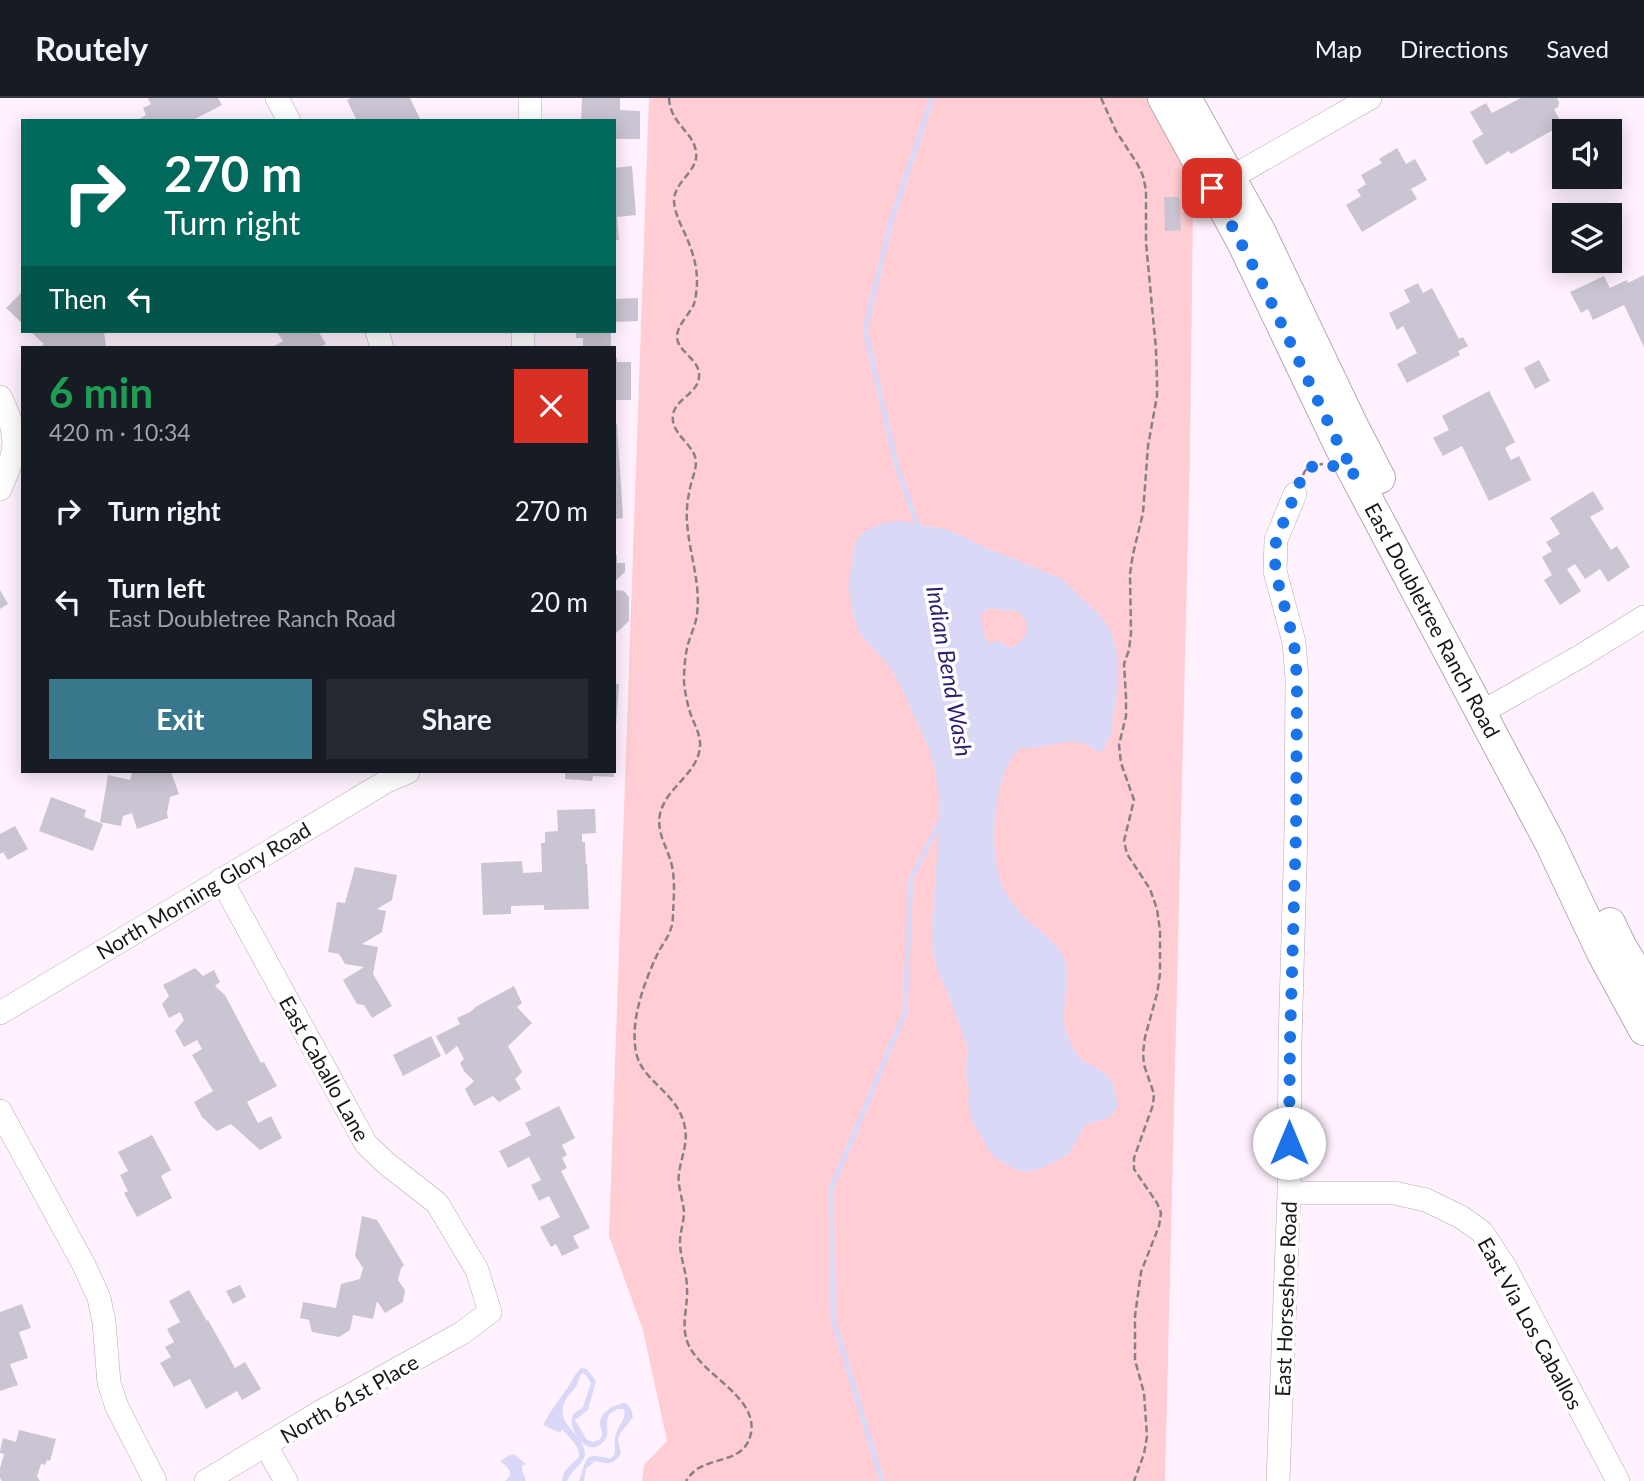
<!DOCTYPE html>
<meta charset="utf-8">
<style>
:root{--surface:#171b24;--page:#242831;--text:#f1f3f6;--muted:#9ea1a6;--line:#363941;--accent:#39778d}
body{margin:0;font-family:Lato,sans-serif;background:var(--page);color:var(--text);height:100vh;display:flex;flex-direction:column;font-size:26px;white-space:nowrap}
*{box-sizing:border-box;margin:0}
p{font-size:23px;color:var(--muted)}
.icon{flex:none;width:38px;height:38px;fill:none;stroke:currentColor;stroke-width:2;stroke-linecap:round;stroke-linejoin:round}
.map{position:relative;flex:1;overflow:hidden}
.side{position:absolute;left:21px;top:248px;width:595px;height:427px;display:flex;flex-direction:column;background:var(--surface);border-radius:0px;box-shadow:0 4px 18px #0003}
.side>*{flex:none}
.guide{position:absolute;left:21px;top:21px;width:595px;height:214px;border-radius:0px;box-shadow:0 4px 18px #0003;background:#00695c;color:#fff;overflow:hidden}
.buttons{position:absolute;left:1552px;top:21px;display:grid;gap:14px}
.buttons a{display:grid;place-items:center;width:70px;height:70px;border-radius:0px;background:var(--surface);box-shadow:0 4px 18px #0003;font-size:35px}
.pin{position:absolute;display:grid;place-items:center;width:60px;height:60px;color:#fff;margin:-30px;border-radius:14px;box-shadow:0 4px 10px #0006}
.me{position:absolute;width:77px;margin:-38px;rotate:0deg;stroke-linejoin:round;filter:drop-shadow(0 0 5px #0008)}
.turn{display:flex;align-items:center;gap:24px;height:147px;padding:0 28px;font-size:32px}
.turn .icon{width:91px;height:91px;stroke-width:2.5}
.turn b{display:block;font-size:49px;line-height:60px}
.then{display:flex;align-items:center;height:66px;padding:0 28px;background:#0003;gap:14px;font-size:26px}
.round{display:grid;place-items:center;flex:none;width:74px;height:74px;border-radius:0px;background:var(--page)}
.head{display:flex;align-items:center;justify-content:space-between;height:119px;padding:0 28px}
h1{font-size:42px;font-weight:700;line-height:52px;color:#1e9e55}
.cta{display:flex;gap:14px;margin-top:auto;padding:14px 28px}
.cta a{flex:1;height:80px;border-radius:0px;background:var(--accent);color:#fff;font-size:28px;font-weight:700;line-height:80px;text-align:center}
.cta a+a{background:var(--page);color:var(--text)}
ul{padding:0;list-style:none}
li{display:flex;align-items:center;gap:21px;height:91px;padding:0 28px}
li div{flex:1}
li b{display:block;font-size:26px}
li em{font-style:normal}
header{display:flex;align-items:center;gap:42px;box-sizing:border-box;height:98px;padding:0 35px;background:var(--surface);border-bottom:2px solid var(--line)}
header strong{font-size:33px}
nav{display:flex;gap:38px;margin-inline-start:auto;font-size:24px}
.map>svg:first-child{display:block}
.green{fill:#ffcdd3}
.water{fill:#d9d8f7;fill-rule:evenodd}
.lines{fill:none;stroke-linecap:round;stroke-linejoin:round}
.stream{stroke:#d9d8f7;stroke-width:5}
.building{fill:#cbc4d2}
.minor-casing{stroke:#b5a9b4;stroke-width:24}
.major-casing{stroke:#b5a9b4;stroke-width:32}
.path{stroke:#888088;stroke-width:2.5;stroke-dasharray:7 3.5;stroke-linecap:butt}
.minor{stroke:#fff;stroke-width:23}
.major{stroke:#fff;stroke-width:30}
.route{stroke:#1a73e8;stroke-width:12;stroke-dasharray:0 21.6}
.labels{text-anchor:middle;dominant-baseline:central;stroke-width:7;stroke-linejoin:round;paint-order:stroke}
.street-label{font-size:21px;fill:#1b171b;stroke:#fff}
.water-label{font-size:23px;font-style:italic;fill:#311e70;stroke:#fff}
</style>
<header>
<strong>Routely</strong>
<nav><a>Map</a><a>Directions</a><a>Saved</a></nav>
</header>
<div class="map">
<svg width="1644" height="1383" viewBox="0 0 1644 1383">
<rect width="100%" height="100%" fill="#fff2fe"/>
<path class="green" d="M 649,0 L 1202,0 L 1193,109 L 1190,354 L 1165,1383 L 642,1383 L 644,1367 L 667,1343 L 643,1232 L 609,1138 Z"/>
<path class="water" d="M 899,423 L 949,432 L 987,450 L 1062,481 L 1100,517 L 1111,533 L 1117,554 L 1117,595 L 1111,636 L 1101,656 C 1095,652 1088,646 1081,645 C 1061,640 1041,653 1020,650 C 1017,654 1013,658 1010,663 C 994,691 990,747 999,778 C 1002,791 1011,804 1020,814 C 1033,830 1057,841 1064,860 C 1072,882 1064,896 1064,918 C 1064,931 1069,942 1075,953 C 1082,967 1099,968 1109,979 C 1116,986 1116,1000 1118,1009 L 1109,1020 L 1086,1026 L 1068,1057 L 1042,1070 L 1026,1074 L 1012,1070 L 992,1058 L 972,1023 L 968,1006 L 969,992 L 966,978 L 967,949 L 950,901 L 937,871 L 931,841 L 939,729 L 940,706 L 935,672 L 929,651 L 899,585 L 890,569 L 860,536 L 854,520 L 848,489 L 855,444 L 865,433 L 883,425 ZM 993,510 C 1000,514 1011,511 1019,514 L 1027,526 L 1025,537 L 1016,548 L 1008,549 L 1000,543 L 988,545 C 984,534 978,523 984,512 Z
M 581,1270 L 587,1271 L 596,1283 L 588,1312 L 575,1322 L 587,1342 L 593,1344 L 599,1342 L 602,1338 C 602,1334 601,1330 600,1326 C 600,1313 615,1306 626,1305 L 631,1311 L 633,1319 L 620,1336 L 618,1342 L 621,1356 C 611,1369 608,1365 595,1363 L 586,1371 L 584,1383 L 579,1383 C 587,1362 582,1353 610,1361 C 619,1353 613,1349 615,1339 C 617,1327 627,1322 624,1311 L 618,1311 L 609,1316 C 604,1327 611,1336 604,1343 C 591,1359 576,1341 572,1327 C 571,1323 572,1320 573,1316 L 583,1309 L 591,1285 L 586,1277 L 582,1275 C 578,1280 579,1285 575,1290 C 573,1293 570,1295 568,1298 C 549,1326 585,1334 585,1356 C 584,1366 572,1371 567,1383 L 562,1383 C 563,1371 571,1367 579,1359 C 580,1347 569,1340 562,1331 L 560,1335 L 543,1327 C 550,1313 559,1302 568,1289 C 573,1283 574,1276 581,1270 Z
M 514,1356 L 526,1366 L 522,1368 L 522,1372 L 526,1383 L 505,1383 C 515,1375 508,1369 500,1363 L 508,1358 Z"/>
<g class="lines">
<path class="stream" d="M 919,431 L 897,369 L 865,232 L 890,127 L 932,0
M 882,1383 L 833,1221 L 831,1091 L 905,914 L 911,780 L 942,720"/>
</g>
<path class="building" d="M 148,0 L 218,0 L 222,7 L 193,22 L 193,23 L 136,23 L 146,17 L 143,10 L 151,6 Z
M 351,0 L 410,0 L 421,23 L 357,23 L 347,2 Z
M 582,0 L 620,0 L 620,12 L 640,13 L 640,41 L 614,41 L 614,23 L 581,23 Z
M 1521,0 L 1557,0 L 1559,4 L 1558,9 L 1554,11 L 1562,26 L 1562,30 L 1555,35 L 1551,33 L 1511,56 L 1509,53 L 1486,67 L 1472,43 L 1483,36 L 1470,14 L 1486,5 L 1492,15 Z
M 1397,50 L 1406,66 L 1415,61 L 1427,82 L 1411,91 L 1417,101 L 1362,134 L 1346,107 L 1361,98 L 1357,92 L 1366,86 L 1361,77 L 1382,65 L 1379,61 Z
M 632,68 L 636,117 L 617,119 L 619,142 L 614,142 L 614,70 Z
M 1164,99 L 1179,99 L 1181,132 L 1165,133 Z
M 1644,177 L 1644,249 L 1624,207 L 1593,222 L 1588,211 L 1581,215 L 1570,194 L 1604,178 L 1610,190 L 1627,182 L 1628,185 Z
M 1418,185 L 1423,195 L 1432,190 L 1459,241 L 1463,239 L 1468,248 L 1458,253 L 1460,257 L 1407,285 L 1397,266 L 1417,255 L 1403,228 L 1397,232 L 1389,215 L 1410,204 L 1404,192 Z
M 23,193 L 23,226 L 6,210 Z
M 638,200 L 638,223 L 614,224 L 614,201 Z
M 30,233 L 104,233 L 106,250 L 40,250 L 44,246 Z
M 276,233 L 318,233 L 326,246 L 318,250 L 271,250 L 283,243 Z
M 576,233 L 611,233 L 611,250 L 583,250 L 583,240 L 576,240 Z
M 614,260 L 617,260 L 617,264 L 631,264 L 631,302 L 614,302 Z
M 1539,262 L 1550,283 L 1535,291 L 1524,270 Z
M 1489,293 L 1515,344 L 1505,350 L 1511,362 L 1519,358 L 1531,382 L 1489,403 L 1462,348 L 1443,358 L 1433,340 L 1449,332 L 1442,318 Z
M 617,326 L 623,420 L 614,421 L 614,327 Z
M 1593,393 L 1604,411 L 1590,419 L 1611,452 L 1617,448 L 1630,469 L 1608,484 L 1600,471 L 1585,481 L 1575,466 L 1567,471 L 1581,493 L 1560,507 L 1544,482 L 1552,477 L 1542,459 L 1552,453 L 1546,444 L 1560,436 L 1550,420 Z
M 614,457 L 617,457 L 617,465 L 625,465 L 625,474 L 614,484 Z
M 0,492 L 8,506 L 0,511 Z
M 614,492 L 624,493 L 629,499 L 629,523 L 614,537 Z
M 614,586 L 619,586 L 616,628 L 614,628 Z
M 132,674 L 171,674 L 179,696 L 170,699 L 167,715 L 168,720 L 137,731 L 132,715 L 123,718 L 121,728 L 100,724 L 108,677 L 130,682 Z
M 565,674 L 614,674 L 614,679 L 593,678 L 592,683 L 565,681 Z
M 51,699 L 86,712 L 84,719 L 103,726 L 93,753 L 39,733 Z
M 595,711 L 596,735 L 582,736 L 582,744 L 585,744 L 586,766 L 587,766 L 589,811 L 544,812 L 544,807 L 511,808 L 511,816 L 483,817 L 481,765 L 522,763 L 523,775 L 542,774 L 541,745 L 545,745 L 545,734 L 558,733 L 557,712 Z
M 15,728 L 28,751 L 8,762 L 3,754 L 0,756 L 0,736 Z
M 355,769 L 397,777 L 392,802 L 377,811 L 386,813 L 382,834 L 362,846 L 378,849 L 373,876 L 392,908 L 372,920 L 364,907 L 357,906 L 343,882 L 364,869 L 345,866 L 339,856 L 328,854 L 337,804 L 345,805 Z
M 195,870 L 203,878 L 214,872 L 220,884 L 215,888 L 225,897 L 261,965 L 264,964 L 277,988 L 247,1004 L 258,1025 L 271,1018 L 282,1040 L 260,1052 L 231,1026 L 217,1033 L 202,1019 L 194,1004 L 213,993 L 192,957 L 202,951 L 197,942 L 184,949 L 175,933 L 184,922 L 180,914 L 169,920 L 162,906 L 169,898 L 163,887 Z
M 514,888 L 522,905 L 517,909 L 532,925 L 508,948 L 522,974 L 515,981 L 521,991 L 499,1004 L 493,998 L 474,1008 L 465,991 L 474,983 L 464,973 L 460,965 L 464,961 L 457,948 L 446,957 L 436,938 L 460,926 L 457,920 L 470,914 L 477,908 Z
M 431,938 L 441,958 L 403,978 L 393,957 Z
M 559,1008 L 575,1040 L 562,1047 L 567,1057 L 562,1060 L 567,1070 L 561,1073 L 590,1130 L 573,1138 L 579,1150 L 562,1158 L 556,1146 L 551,1149 L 540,1129 L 560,1119 L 549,1098 L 539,1103 L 531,1087 L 541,1082 L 529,1059 L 508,1070 L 499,1053 L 531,1037 L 525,1025 Z
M 152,1037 L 171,1072 L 161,1078 L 172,1100 L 137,1119 L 124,1095 L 128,1093 L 120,1077 L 128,1073 L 118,1054 Z
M 362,1118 L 377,1122 L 404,1167 L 401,1170 L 398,1182 L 405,1192 L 403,1204 L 385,1215 L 377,1203 L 373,1221 L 353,1217 L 350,1232 L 339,1239 L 312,1234 L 309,1222 L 300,1220 L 303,1204 L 336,1210 L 341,1186 L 360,1181 L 363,1170 L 355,1158 Z
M 240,1187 L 246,1199 L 233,1206 L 226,1193 Z
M 189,1192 L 207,1223 L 208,1222 L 235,1270 L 245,1264 L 261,1291 L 242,1302 L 237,1293 L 206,1311 L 190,1281 L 174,1289 L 160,1265 L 171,1259 L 165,1249 L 174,1244 L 167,1231 L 180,1224 L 169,1203 Z
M 22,1206 L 31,1230 L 19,1234 L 28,1260 L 10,1266 L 18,1287 L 0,1293 L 0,1214 Z
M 19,1332 L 56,1341 L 50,1363 L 47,1362 L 45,1367 L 41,1366 L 37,1378 L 40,1383 L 2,1383 L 0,1380 L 0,1370 L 4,1356 L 0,1355 L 0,1353 L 3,1340 L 16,1344 Z"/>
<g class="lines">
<g class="minor-casing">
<path id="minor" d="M 277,0 L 289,23
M 530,23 L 530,0
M 1218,87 L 1370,0
M 377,233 L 382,250
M 523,250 L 523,233
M 0,299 C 20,338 17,353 0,391
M 1482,614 L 1581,558 L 1644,519
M 0,915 L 387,683 L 408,674
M 0,1013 L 84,1167 L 99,1200 L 104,1224 L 109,1285 L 117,1309 L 155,1383
M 1289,1095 L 1394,1095 L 1426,1102 L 1461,1119 L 1482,1134 L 1505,1169 L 1618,1383
M 266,1348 L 286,1383
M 206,1383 L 320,1314 L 462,1235 L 490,1214 L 477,1172 L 437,1105 L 387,1066 L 366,1046 L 221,781
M 1278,1383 L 1289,1095 L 1290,944 L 1296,734 L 1297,581 L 1294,544 L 1275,473 L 1276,442 L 1295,396"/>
</g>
<g class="major-casing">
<path id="major" d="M 1163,0 L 1242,144 L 1340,349 L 1550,745 L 1602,855 L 1644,932
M 1186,0 L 1260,133 L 1354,330 L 1380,380
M 1610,825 L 1621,848 L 1644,886"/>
</g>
<path class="path" d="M 669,0 C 670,26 694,34 696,54 C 699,73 675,82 674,102 C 674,114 681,127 686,138 C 692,152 697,167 697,183 C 697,190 696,199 694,206 C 690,216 676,228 677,240 C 679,255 701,262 699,279 C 698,295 676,301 673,316 C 670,337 694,345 696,363 C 696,372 693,378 691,386 C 688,398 686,412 687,424 C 689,455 701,485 697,516 C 696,526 691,536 688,546 C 685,558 684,571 684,584 C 685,594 687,605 690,614 C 693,624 699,633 700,644 C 702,674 666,688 660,716 C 656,735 668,750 672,768 C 675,783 674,799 673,814 C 673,819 673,825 671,830 C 669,839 661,848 657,857 C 644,885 630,922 636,954 C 642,985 679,994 685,1030 C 688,1046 681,1060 679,1075 C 677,1088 683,1101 684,1114 C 684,1124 680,1134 680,1144 C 680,1160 687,1175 687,1190 C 688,1209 681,1225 687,1243 C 698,1276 758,1297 751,1335 C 746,1361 722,1359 703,1368 C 695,1371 691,1376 686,1383
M 1101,0 L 1116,33 L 1138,67 L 1143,78 L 1146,92 L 1146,145 L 1156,251 L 1157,284 L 1157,298 L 1148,348 L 1143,415 L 1133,456 L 1130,476 L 1131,535 L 1129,552 L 1124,566 L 1126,600 L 1126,618 L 1119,647 L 1121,665 L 1134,702 L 1124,743 L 1127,756 L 1150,791 L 1157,811 L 1160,833 L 1160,876 L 1157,896 L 1145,939 L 1143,955 L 1144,967 L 1154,996 L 1153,1007 L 1134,1060 L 1134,1071 L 1157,1105 L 1161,1115 L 1159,1128 L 1141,1174 L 1135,1218 L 1135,1262 L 1144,1295 L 1147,1338 L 1144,1356 L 1134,1383
M 1303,377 C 1306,368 1314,367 1323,366"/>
<use href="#minor" class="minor"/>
<use href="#major" class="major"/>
</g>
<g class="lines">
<path class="route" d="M 1212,90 L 1260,181 L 1340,349 L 1356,377 C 1337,369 1325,361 1305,372 L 1276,442 L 1275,473 L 1294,544 L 1297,581 L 1296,734 L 1290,944 L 1289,1045"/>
</g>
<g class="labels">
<g class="street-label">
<text transform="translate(1433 522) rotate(62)">East Doubletree Ranch Road</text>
<text transform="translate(203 792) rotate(-31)">North Morning Glory Road</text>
<text transform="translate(325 970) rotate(61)">East Caballo Lane</text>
<text transform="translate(1285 1201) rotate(-88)">East Horseshoe Road</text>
<text transform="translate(1531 1225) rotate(61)">East Via Los Caballos</text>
<text transform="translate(349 1300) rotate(-30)">North 61st Place</text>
</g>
<g class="water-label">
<text transform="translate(950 573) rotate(80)">Indian Bend Wash</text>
</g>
</g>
</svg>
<div class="buttons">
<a><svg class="icon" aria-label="sound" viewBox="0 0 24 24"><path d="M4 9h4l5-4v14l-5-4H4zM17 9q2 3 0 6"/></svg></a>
<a><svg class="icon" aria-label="layers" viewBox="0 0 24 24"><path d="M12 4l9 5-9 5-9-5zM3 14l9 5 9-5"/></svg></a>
</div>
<div class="pin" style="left:1212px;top:90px;background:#d93025"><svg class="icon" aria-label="arrive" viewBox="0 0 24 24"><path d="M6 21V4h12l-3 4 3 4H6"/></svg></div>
<svg class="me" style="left:1289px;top:1045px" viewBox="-20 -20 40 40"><circle r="19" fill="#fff"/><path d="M0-13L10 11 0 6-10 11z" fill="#1a73e8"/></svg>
<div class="guide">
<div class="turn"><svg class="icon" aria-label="right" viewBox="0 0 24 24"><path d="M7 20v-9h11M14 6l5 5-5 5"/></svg><div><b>270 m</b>Turn right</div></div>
<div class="then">Then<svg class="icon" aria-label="left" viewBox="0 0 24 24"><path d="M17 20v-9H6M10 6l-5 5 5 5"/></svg></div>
</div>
<section class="side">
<div class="head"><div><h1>6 min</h1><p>420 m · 10:34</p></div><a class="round" style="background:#d93025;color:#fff"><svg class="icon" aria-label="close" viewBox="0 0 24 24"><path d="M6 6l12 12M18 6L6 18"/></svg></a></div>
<ul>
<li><svg class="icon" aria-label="right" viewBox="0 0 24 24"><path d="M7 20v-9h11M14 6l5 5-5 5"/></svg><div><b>Turn right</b></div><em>270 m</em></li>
<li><svg class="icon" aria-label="left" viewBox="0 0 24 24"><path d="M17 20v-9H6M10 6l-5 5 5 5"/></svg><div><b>Turn left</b><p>East Doubletree Ranch Road</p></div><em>20 m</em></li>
</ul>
<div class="cta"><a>Exit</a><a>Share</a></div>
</section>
</div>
